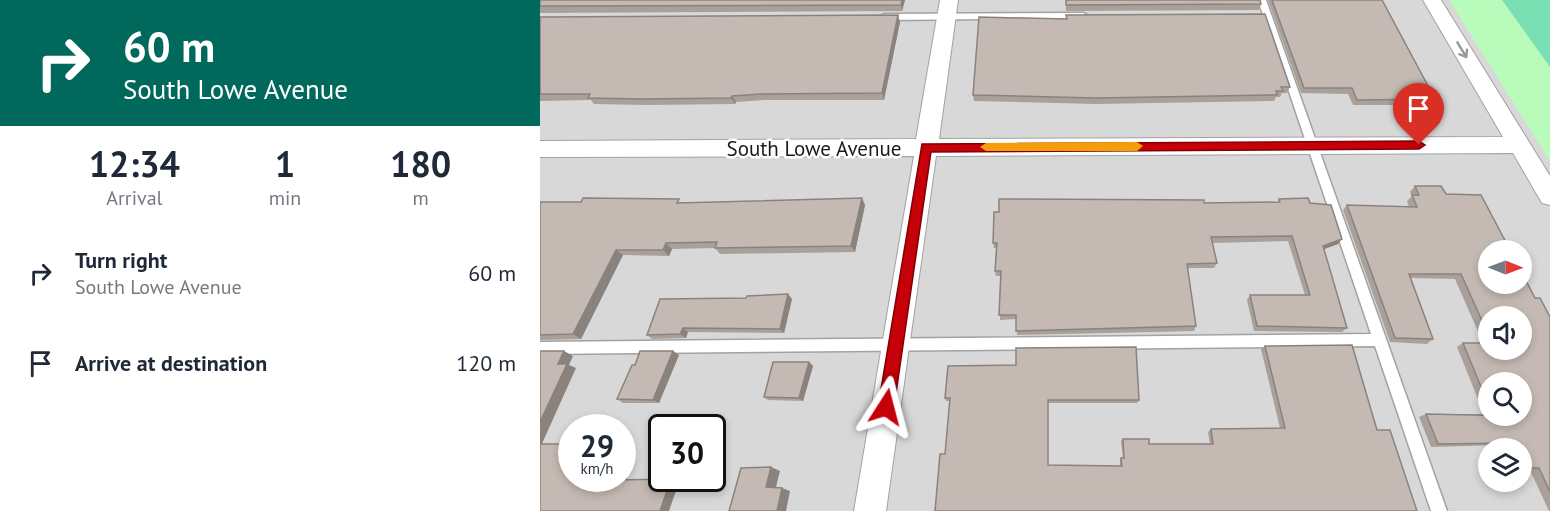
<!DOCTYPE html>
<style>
:root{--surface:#fff;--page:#f6f6f7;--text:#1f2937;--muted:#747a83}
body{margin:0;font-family:"PT Sans",sans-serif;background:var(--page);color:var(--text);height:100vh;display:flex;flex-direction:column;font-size:22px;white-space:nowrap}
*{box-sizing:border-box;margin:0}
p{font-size:20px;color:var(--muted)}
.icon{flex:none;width:33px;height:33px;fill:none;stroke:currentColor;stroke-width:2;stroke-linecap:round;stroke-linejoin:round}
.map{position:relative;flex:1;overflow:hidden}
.details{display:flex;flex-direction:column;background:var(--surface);width:540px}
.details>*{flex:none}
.banner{background:#00695c;color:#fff;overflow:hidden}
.needle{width:39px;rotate:91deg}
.controls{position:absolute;left:938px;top:240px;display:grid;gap:12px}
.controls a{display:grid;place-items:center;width:54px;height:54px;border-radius:50%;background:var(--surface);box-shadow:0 3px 9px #0003;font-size:30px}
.speed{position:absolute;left:18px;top:414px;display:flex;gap:12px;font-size:30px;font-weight:700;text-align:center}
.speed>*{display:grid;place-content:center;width:78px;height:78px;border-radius:50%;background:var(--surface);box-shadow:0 3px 9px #0003;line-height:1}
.speed small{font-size:15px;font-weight:400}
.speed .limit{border:3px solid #111;border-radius:9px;background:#fff;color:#111}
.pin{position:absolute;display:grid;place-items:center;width:51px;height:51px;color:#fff;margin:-62px -26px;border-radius:50% 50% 50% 0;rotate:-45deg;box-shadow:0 0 6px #0007}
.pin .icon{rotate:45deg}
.me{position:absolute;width:66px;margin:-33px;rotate:9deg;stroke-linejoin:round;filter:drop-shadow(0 0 4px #0008)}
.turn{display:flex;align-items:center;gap:21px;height:126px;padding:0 24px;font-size:27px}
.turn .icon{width:78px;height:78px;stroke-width:2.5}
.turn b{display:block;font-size:42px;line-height:51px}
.eta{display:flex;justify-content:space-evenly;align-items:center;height:102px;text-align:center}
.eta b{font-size:36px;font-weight:700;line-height:42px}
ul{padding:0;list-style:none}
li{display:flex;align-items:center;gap:18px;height:90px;padding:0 24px}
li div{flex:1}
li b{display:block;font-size:22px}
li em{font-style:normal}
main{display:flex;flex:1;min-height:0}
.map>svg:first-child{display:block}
.residential{fill:#d9d8d8;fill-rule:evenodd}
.park{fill:#b9fbbb}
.pitch{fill:#7ae0b4}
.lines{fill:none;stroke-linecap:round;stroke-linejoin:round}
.service-casing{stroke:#a2a2a2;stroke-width:3}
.minor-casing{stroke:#a2a2a2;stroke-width:2}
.service{fill:#fff;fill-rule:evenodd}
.minor{fill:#fff;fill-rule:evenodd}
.wall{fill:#a9a09a;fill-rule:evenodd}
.shaded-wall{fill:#8a827d}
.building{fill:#c5bab3;stroke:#8a827d;stroke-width:1.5}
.oneway{stroke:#989898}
.route{fill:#c60009;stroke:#810006;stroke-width:1.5}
.slow{fill:#f59e0b}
.labels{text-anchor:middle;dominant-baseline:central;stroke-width:5;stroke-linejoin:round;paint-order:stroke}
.street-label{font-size:21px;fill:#1b1b1b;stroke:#fff}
</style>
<main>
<section class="details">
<div class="banner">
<div class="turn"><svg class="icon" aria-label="right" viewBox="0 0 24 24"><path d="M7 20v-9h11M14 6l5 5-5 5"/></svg><div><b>60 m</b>South Lowe Avenue</div></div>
</div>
<div class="eta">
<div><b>12:34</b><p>Arrival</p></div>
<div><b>1</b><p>min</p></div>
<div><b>180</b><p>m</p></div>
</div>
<ul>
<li><svg class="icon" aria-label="right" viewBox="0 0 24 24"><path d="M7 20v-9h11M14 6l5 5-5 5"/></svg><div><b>Turn right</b><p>South Lowe Avenue</p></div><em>60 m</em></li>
<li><svg class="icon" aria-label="arrive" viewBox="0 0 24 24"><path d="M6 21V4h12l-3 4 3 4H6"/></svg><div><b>Arrive at destination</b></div><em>120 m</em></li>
</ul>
</section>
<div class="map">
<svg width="1010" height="511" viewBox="0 0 1010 511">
<rect width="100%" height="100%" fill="#ede8e0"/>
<path class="residential" d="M 0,0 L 1010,0 L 1010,511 L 0,511 ZM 948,250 L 981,250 L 981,284 L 948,284 ZM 948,316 L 981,316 L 981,350 L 948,350 ZM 948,382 L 981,382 L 981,416 L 948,416 ZM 32,428 L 82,428 L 82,478 L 32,478 ZM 122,428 L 172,428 L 172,478 L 122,478 ZM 948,448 L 981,448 L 981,482 L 948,482 Z"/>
<path class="park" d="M 909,0 L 1010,0 L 1010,161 Z"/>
<path class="pitch" d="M 962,0 L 1010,0 L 1010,67 Z"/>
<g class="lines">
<g class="service-casing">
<path id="service" d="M 718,0 L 726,0 L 907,511 L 891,511 L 835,346 L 0,354 L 0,342 L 831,334 Z
M 543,13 L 546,14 L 546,18 L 344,20 L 340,17 L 344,14 Z"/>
</g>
<g class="minor-casing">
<path id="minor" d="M 400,0 L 418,0 L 399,139 L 963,137 L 883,0 L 901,0 L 1010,176 L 1010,205 L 1002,203 L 973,153 L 396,156 L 346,511 L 314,511 L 374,156 L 0,157 L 0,141 L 376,139 Z"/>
</g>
<use href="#service" class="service"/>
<use href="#minor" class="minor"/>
</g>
<path class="wall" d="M 0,0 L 365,0 L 362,11 L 0,13 Z
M 526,0 L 721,4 L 719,10 L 526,11 Z
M 728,0 L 842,0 L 895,99 L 890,105 L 813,105 L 808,94 L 761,93 Z
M 0,17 L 360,22 L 344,100 L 224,100 L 196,102 L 195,104 L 107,105 L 54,104 L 51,100 L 0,101 Z
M 750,87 L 747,93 L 742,93 L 740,97 L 736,97 L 734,101 L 556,104 L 434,101 L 433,95 Z
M 875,186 L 906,194 L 995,298 L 1010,317 L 1010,511 L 1009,511 L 990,470 L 981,470 L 981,448 L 966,448 L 964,445 L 891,447 L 879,417 L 886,414 L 944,414 L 917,347 L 923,343 L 943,343 L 915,279 L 871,278 L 893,339 L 887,344 L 850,342 L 803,210 L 807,205 L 869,207 L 867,201 L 872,196 L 870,192 ZM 948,316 L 981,350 L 948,350 ZM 948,382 L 981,416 L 948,416 Z
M 739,199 L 770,203 L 798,244 L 784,249 L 807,328 L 802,332 L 714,331 L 707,300 L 710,295 L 765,295 L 748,241 L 672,243 L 677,263 L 674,268 L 647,268 L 656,326 L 654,331 L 477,335 L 476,319 L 460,320 L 461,276 L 456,276 L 455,271 L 456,248 L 454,248 L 453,243 L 664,203 L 738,202 Z
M 0,202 L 142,202 L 325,205 L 315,252 L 180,254 L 175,248 L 132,249 L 129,256 L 83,255 L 41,339 L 0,340 Z
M 252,299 L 244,333 L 148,332 L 146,338 L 112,339 L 107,335 Z
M 725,346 L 837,430 L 877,511 L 405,454 L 410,401 L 406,401 L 405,398 L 599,400 L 597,403 L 508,403 L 508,465 L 580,466 L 580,460 L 581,458 L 583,458 L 581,441 L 583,439 L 609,444 L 670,444 L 668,432 L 671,429 L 740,428 L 721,349 Z
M 133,351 L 139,355 L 119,403 L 83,403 L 77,399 L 95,365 Z
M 269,362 L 273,366 L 263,401 L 228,400 L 224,397 Z"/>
<path class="shaded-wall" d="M 362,0 L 365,0 L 362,11 L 361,5 Z
M 358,15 L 360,22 L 344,100 L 342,93 Z
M 192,96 L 196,102 L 195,104 L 191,98 Z
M 322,198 L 325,205 L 315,252 L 311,246 Z
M 802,239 L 798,244 L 779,251 L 783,246 Z
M 126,243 L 132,249 L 129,256 L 123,250 Z
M 76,250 L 83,255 L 41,339 L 33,334 Z
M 248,294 L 252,299 L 244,333 L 240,329 Z
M 143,328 L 148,332 L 146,338 L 140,334 Z
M 24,351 L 33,356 L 29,365 L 36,368 L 0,448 L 0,422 L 18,364 Z
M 133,351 L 139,355 L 119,403 L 113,400 Z
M 269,362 L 273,366 L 263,401 L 259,398 Z
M 86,452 L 95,455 L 85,483 L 76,480 L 77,478 L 82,478 L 82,463 Z
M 231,467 L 240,471 L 235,491 L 226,487 Z
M 131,479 L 139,482 L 129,511 L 120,511 Z
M 242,488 L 250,491 L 246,511 L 237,511 Z"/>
<path class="building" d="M 0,0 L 362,0 L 361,5 L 0,6 Z
M 526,0 L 720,0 L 721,4 L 526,5 Z
M 732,0 L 842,0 L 895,99 L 817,100 L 812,88 L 764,88 Z
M 725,14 L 750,87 L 741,87 L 743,91 L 736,91 L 737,95 L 556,98 L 433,95 L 439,17 L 527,19 L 526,15 Z
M 358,15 L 342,93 L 220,94 L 192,96 L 191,98 L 102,99 L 48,98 L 50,94 L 0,94 L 0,17 Z
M 875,186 L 901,186 L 906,194 L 941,195 L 970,250 L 948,250 L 948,284 L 981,284 L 981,271 L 995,298 L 1000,298 L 1010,317 L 1010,492 L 999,468 L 984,468 L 981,462 L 981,448 L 975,448 L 972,443 L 898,444 L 886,414 L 981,416 L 981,382 L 948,382 L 948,404 L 923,343 L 948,343 L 948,350 L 981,350 L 981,316 L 948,316 L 948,334 L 921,274 L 869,274 L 893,339 L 855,338 L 807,205 L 877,207 L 872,195 L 879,195 Z
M 43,198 L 139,199 L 137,203 L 322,198 L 311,246 L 175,248 L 177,242 L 126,243 L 123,250 L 76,250 L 33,334 L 0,335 L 0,202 L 41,202 Z
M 768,198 L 770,203 L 791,205 L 802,239 L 783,246 L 807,328 L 717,326 L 710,295 L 770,295 L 752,236 L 671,237 L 677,263 L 647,264 L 656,326 L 476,331 L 476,315 L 459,315 L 461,271 L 455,271 L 457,243 L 453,243 L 454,212 L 459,212 L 459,199 L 664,200 L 664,203 L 740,202 L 739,199 Z
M 248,294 L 240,329 L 143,328 L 140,334 L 107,335 L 120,299 L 206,298 L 207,296 Z
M 812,345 L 837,430 L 850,430 L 877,511 L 395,511 L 400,454 L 405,454 L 410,398 L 405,398 L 408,366 L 476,365 L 476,348 L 596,347 L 599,400 L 508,400 L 508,465 L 582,466 L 581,458 L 584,458 L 583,439 L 609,439 L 609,444 L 673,444 L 671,429 L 745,428 L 725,346 Z
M 0,351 L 24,351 L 18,364 L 27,364 L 0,422 Z
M 100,351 L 133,351 L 113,400 L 77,399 L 92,365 L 95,365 Z
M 233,362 L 269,362 L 259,398 L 224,397 Z
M 0,444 L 32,444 L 32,478 L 77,478 L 76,480 L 131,479 L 120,511 L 0,511 Z
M 82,452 L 86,452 L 82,463 Z
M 231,467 L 226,487 L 242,488 L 237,511 L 189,511 L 201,468 Z"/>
<defs><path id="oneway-shaft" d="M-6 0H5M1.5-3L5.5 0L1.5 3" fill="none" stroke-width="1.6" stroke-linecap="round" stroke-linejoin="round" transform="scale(1.5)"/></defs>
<use class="oneway" href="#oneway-shaft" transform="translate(922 50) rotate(59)"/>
<path class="route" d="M 879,141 L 885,145 L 879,149 L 391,152 L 354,407 L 351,413 L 346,415 L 340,413 L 338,407 L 382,144 Z"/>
<path class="slow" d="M 597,142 L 603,146 L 597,151 L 446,151 L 440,147 L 446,143 Z"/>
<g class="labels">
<g class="street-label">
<text x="274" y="148">South Lowe Avenue</text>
</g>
</g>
</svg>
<div class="controls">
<a><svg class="needle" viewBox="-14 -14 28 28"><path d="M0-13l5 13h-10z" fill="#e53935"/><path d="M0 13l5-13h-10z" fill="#747a83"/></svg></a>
<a><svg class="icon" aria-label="sound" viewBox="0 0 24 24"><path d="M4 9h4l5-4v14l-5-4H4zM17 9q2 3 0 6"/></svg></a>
<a><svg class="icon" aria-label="search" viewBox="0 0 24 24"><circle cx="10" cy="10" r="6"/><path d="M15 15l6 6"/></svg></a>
<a><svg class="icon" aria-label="layers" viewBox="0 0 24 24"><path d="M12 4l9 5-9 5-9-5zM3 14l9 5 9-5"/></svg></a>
</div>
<div class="speed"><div>29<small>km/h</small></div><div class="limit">30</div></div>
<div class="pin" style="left:879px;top:145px;background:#d93025"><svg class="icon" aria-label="arrive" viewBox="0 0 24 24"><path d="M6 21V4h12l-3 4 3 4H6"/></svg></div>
<svg class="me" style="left:346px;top:407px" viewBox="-20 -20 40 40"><path d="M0-17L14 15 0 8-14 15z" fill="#c60009" stroke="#fff" stroke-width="4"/></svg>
</div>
</main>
